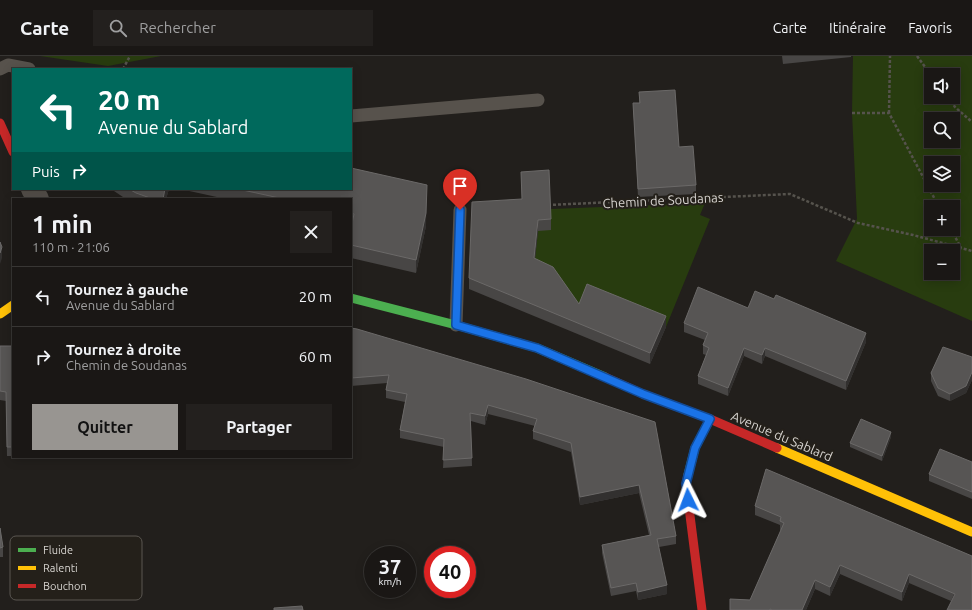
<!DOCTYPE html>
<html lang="fr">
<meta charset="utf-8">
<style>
:root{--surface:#1a1715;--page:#23201e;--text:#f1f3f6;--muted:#9f9fa0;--line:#383634;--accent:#989591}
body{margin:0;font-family:Ubuntu,sans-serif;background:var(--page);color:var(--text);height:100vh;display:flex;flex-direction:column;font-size:15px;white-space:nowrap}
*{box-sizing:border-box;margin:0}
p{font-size:13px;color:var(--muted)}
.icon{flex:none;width:22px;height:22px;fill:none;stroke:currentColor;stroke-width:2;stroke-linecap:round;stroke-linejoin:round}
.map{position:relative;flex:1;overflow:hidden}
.sheet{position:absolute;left:12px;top:142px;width:340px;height:260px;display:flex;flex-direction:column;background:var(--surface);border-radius:0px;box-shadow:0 2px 10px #0003,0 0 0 1px var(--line)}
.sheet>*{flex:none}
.hud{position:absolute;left:12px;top:12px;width:340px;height:122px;border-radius:0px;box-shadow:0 2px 10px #0003,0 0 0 1px var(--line);background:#00695c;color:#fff;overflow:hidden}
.fabs{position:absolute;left:924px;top:12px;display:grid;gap:8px}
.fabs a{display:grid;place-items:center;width:36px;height:36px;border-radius:0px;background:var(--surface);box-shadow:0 2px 10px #0003,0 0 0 1px var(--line);font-size:20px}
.speed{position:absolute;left:364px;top:490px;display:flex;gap:8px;font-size:20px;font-weight:700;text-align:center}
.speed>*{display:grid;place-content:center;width:52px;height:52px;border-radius:50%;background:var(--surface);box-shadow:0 2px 10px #0003,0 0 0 1px var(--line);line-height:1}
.speed small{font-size:10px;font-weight:400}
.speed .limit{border:6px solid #d22;background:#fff;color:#111}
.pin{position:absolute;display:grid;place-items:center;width:34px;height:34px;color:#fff;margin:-41px -17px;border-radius:50% 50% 50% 0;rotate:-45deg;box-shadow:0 0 4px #0007}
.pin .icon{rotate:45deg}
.me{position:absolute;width:44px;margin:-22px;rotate:357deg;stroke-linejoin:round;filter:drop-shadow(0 0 3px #0008)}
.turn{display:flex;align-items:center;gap:14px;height:84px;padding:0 20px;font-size:18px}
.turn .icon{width:52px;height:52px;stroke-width:2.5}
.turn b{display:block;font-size:28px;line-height:34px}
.then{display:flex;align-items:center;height:38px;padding:0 20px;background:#0003;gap:8px;font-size:15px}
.round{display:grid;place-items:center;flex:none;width:42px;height:42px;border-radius:0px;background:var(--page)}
.summary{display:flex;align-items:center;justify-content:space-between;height:68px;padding:0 20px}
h1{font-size:24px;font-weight:700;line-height:30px}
.button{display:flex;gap:8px;margin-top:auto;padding:8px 20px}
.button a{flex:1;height:46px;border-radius:0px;background:var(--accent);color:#111;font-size:16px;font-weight:700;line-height:46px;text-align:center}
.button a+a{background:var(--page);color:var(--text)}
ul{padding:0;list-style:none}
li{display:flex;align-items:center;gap:12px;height:60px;padding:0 20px;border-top:1px solid var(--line)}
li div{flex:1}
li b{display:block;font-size:15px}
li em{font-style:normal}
header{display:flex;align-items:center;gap:24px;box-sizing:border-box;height:56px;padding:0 20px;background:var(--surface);border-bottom:1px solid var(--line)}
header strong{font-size:19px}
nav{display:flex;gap:22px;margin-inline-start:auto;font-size:14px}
.search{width:280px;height:36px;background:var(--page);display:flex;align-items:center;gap:10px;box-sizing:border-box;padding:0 14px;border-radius:0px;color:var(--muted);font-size:15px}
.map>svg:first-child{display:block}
.green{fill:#283c0f;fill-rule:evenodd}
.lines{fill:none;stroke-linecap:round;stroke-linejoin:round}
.path{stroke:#56534d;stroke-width:2.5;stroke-dasharray:3 2;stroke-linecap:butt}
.lane{stroke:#57524c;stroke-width:13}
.street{stroke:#57524c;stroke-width:22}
.fast{stroke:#4caf50;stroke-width:9}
.slow{stroke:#ffc107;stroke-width:9}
.jam{stroke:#c62828;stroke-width:9}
.wall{fill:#484645}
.shaded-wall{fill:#32302f}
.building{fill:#575554;stroke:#6b6968}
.route-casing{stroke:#114b97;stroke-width:10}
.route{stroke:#1a73e8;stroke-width:7}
.labels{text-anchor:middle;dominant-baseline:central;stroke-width:4;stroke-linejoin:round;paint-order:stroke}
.street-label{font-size:13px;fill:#d7d4d0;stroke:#24201a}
.key{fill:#24201a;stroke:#5a5651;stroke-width:1}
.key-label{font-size:11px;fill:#d7d4d0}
</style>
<header>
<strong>Carte</strong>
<div class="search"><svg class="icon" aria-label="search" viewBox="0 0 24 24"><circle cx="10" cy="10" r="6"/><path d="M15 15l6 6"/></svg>Rechercher</div>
<nav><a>Carte</a><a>Itinéraire</a><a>Favoris</a></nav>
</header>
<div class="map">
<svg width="972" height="554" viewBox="0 0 972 554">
<rect width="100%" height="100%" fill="#221f1c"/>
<path class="green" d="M 40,0 L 161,0 L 108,10 Z
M 853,0 L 972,0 L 972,265 L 836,205 L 857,163 L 852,57 ZM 931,19 L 953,19 L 953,41 L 931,41 ZM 931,63 L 953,63 L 953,85 L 931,85 ZM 931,107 L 953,107 L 953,129 L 931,129 ZM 931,151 L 953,151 L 953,173 L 931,173 ZM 931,195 L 953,195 L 953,217 L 931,217 Z
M 705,147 L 700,159 L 710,163 L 666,271 L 627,255 L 572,275 L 535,208 L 535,175 L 551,153 Z"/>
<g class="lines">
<path class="path" d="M 917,0 L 931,19
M 123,13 L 130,0
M 948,41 L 955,51 L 972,66
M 852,57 L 889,57 L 939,151
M 889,57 L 890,0
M 548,149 L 790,138 L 858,167 L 913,179 L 972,195
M 951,173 L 961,192"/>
<path class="lane" d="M 0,13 L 8,9 L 29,13
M 351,60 L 538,44
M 456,269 L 460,154"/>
<path class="street" d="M 32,133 L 38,143"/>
<path class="fast" d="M 351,242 L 456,269 L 537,292 L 605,321
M 688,419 L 695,392 L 710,363"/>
<path class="slow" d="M 0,258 L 13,249
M 777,392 L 972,476"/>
<path class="jam" d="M 0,67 L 13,96
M 605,321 L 643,338 L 710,363 L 777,392
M 688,419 L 686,428 L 702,554"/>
</g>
<path class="wall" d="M 782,0 L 851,0 L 851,1 L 783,8 Z
M 639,36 L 679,91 L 696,129 L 696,138 L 638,141 L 633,47 L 639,47 Z
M 521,116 L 551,163 L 551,174 L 538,175 L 535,203 L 579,248 L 666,271 L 650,308 L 469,233 L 469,222 L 522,144 Z
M 111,133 L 169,133 L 166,143 L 126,143 Z
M 180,133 L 351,133 L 426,170 L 416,217 L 351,202 L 351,143 L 226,143 Z
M 748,252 L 866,286 L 846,334 L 765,300 L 762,308 L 744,300 L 728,340 L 698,328 L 698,320 L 706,299 L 703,298 L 703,289 L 705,284 L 684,276 L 684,267 Z
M 351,272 L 655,366 L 676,480 L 676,488 L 659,491 L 667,538 L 638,544 L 636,535 L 611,540 L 602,497 L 602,489 L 649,479 L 639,437 L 580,449 L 571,396 L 533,383 L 533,375 L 535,370 L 488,358 L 485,369 L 471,365 L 472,410 L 443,412 L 444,391 L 400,382 L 400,374 L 405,346 L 386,342 L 386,334 L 387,327 L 351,330 Z
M 0,290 L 13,290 L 13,400 L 7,400 L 6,345 L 0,344 Z
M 972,301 L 972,324 L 966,337 L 950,345 L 938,340 L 931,325 L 931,317 Z
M 891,381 L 882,405 L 850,391 L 850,387 Z
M 972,406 L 972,443 L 929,425 L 929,418 Z
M 755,450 L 972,500 L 951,545 L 909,527 L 902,545 L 840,518 L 830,540 L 815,533 L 806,554 L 730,554 L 730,543 L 750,544 L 781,474 L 780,474 L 780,469 L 755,459 Z
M 0,472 L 3,491 L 3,501 L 0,501 Z"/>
<path class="shaded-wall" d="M 427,129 L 426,170 L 416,217 L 416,204 Z
M 165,133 L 169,133 L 166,143 L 163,143 Z
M 538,164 L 538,175 L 534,213 L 534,202 Z
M 2,191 L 2,202 L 0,208 L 0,197 Z
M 666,260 L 666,271 L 650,308 L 650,297 Z
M 866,277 L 866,286 L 846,334 L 846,325 Z
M 744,292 L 744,300 L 728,340 L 728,332 Z
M 765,292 L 765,300 L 762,308 L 762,299 Z
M 972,316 L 972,324 L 966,337 L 950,345 L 950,338 Z
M 488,349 L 488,358 L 485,369 L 485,360 Z
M 891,376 L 891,381 L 882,405 L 882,400 Z
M 639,429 L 639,437 L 580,449 L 580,441 Z
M 840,509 L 840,518 L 830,540 L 830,531 Z
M 909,518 L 909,527 L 902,545 L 902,536 Z
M 815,524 L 815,533 L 806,554 L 802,554 Z
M 667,529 L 667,538 L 638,544 L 638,536 Z"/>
<path class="building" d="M 675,34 L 679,91 L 693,90 L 696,129 L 638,133 L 633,47 L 640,47 L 639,36 Z
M 351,112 L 427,129 L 426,157 L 416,204 L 351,189 L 351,172 L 354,158 L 351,157 L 351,143 L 284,143 L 238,133 L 351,133 Z
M 549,114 L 551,163 L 538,164 L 534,202 L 553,211 L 579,248 L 587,228 L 666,260 L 650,297 L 469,222 L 472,146 L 522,143 L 521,116 Z
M 129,133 L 165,133 L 163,143 L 153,143 L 136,137 Z
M 0,186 L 2,191 L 0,197 Z
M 698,231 L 748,252 L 755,235 L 774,243 L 776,239 L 866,277 L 846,325 L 765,292 L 762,299 L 744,292 L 728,332 L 698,320 L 709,292 L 703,289 L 708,277 L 684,267 Z
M 351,272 L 357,273 L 526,323 L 655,366 L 676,480 L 657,483 L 667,529 L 638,536 L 636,527 L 611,532 L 602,489 L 651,479 L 639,429 L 580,441 L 571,387 L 533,375 L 537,363 L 488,349 L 485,360 L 470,357 L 472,402 L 443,404 L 444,383 L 400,374 L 407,338 L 386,334 L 389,319 L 351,322 Z
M 0,290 L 13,290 L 13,391 L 7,391 L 6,336 L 0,335 Z
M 943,291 L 972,301 L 972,316 L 966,330 L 950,338 L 938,332 L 931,317 Z
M 861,363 L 891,376 L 882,400 L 850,387 Z
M 940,393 L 972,406 L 972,436 L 929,418 Z
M 766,413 L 972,500 L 972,554 L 947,554 L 955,538 L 909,518 L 902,536 L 840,509 L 830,531 L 815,524 L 802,554 L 772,554 L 770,553 L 770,554 L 730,554 L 730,543 L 750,544 L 784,467 L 780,465 L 781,461 L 755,450 Z
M 0,472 L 3,491 L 0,492 Z
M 302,550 L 303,554 L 274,554 L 274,552 Z"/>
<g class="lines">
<g class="route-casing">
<path id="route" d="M 460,154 L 456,269 L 537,292 L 643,338 L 710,363 L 695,392 L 686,428 L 688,444"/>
</g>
<use href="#route" class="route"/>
</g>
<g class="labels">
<g class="street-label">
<text transform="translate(663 144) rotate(-3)">Chemin de Soudanas</text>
<text transform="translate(782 380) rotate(23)">Avenue du Sablard</text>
</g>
</g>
<rect x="10" y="480" width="132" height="64" rx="6" class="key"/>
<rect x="18" y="492" width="18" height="4" fill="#4caf50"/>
<rect x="18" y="510" width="18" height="4" fill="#ffc107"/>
<rect x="18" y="528" width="18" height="4" fill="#c62828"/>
<g class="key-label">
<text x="43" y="498">Fluide</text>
<text x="43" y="516">Ralenti</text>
<text x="43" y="534">Bouchon</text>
</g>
</svg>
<div class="fabs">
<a><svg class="icon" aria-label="sound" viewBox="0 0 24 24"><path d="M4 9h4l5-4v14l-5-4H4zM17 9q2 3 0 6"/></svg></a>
<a><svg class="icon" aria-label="search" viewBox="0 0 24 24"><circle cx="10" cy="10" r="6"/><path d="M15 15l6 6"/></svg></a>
<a><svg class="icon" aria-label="layers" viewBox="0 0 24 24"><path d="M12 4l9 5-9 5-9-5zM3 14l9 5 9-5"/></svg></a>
<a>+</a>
<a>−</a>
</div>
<div class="speed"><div>37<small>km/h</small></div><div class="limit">40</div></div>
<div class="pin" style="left:460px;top:154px;background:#d93025"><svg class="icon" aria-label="arrive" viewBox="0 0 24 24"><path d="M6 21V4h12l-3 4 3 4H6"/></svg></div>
<svg class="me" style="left:688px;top:444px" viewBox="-20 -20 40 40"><path d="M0-17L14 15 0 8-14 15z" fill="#1a73e8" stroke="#fff" stroke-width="4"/></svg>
<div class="hud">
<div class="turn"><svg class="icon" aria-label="left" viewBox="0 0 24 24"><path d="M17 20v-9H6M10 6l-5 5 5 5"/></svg><div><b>20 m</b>Avenue du Sablard</div></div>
<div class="then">Puis<svg class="icon" aria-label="right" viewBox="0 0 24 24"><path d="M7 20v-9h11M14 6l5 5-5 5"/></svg></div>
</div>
<section class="sheet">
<div class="summary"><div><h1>1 min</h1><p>110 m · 21:06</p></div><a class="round"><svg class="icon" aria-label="close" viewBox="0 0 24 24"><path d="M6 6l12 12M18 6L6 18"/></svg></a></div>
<ul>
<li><svg class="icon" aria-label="left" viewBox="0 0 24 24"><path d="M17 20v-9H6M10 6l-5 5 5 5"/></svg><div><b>Tournez à gauche</b><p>Avenue du Sablard</p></div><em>20 m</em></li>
<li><svg class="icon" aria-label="right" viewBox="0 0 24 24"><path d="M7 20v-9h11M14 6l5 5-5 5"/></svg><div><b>Tournez à droite</b><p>Chemin de Soudanas</p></div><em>60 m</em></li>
</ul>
<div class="button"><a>Quitter</a><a>Partager</a></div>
</section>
</div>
